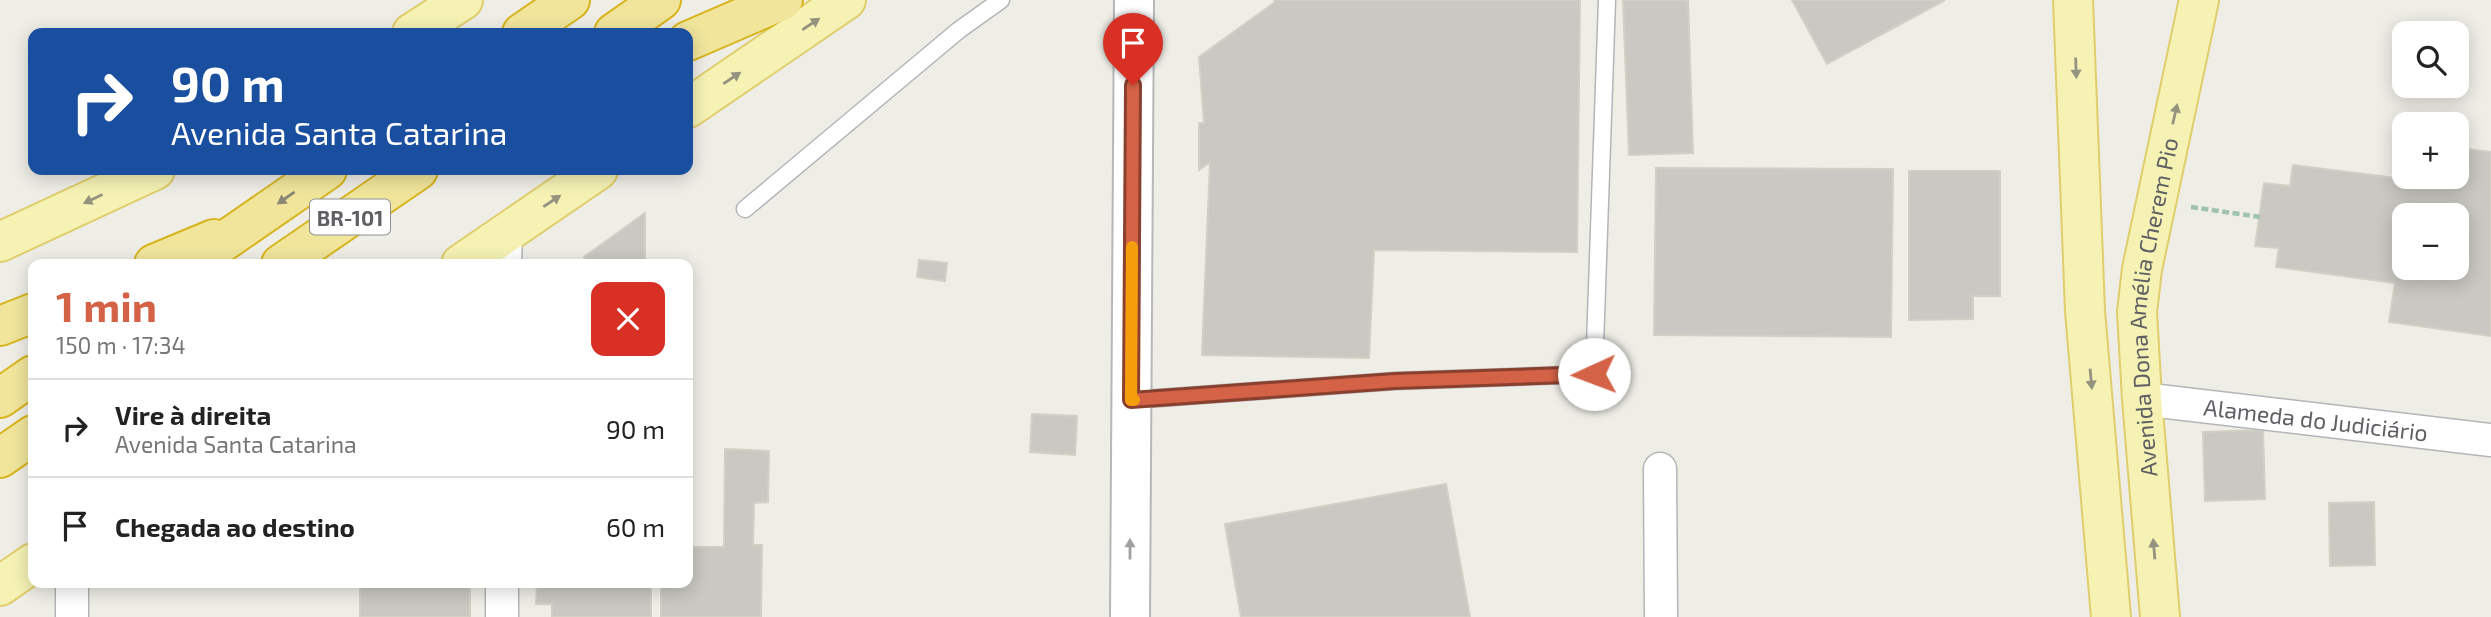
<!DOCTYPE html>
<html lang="pt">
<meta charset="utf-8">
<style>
:root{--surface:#fff;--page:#f6f6f6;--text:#222;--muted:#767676;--line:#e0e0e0;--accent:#d46246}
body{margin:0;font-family:"Exo 2",sans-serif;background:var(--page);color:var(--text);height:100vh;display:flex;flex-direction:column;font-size:26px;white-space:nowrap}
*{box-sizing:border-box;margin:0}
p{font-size:23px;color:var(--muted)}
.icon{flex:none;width:38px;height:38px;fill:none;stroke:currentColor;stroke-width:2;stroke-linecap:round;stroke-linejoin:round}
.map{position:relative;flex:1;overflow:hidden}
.drawer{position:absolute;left:28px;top:259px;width:665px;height:329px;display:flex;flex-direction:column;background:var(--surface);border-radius:14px;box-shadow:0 4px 18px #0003}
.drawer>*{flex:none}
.guide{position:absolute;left:28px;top:28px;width:665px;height:147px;border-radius:14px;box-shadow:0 4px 18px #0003;background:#1a4fa0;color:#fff;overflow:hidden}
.buttons{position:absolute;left:2392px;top:21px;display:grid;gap:14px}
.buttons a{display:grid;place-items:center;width:77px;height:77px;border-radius:14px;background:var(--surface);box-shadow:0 4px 18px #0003;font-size:35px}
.pin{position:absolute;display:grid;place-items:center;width:60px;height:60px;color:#fff;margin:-72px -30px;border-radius:50% 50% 50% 0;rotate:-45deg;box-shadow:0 0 7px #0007}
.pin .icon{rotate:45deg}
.me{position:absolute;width:77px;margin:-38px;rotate:268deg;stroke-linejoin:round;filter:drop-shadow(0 0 5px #0008)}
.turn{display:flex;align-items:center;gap:24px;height:147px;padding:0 28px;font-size:32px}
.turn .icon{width:91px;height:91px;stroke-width:2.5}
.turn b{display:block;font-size:49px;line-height:60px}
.round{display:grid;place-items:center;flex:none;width:74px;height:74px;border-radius:14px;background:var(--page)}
.overview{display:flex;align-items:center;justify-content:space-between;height:119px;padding:0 28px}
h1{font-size:42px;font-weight:700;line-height:52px;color:var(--accent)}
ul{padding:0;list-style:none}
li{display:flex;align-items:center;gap:21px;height:98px;padding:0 28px;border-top:2px solid var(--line)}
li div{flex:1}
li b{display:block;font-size:26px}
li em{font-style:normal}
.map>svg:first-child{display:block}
.building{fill:#c9c8c2;stroke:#d2cfc5;stroke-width:2;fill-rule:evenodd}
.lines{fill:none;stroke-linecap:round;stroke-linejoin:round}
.lane-casing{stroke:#b3b5b9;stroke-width:19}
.street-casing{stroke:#b3b5b9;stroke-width:35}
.secondary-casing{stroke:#b5b7bb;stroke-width:42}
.primary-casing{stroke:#e0ce6d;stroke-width:42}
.highway-casing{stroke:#d8b41c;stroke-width:42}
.path{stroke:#9fc3ae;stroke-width:4.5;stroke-dasharray:7 3.5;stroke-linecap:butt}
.lane{stroke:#fff;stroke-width:16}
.street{stroke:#fff;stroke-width:32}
.secondary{stroke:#fff;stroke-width:38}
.primary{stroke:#f5f2b4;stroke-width:38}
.highway{stroke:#f0e59b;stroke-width:38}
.oneway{fill:#939380}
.oneway2{fill:#8a8874}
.oneway3{fill:#9ea0a2}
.route-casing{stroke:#8a402e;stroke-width:18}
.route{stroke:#d46246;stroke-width:12}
.slow{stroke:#f59e0b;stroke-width:12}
.labels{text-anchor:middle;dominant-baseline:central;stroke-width:6;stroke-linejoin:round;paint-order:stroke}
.shield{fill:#fff;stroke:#8e9092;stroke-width:2}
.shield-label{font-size:21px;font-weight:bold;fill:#5e6064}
.street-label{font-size:23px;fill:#5e6064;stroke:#fff}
</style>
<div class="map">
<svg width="2491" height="617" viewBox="0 0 2491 617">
<rect width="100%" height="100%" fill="#eeede6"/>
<path class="building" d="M 1274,0 L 1580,0 L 1577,252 L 1374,250 L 1369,358 L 1202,355 L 1210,162 L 1199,170 L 1199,123 L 1204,123 L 1199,57 L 1275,2 Z
M 1623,0 L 1688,0 L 1693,153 L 1629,155 Z
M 1792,0 L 1945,0 L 1827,64 Z
M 2457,148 L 2491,152 L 2491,336 L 2389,322 L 2395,283 L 2276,267 L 2279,248 L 2255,246 L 2264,183 L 2290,186 L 2293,165 L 2412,180 L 2413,177 L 2457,177 ZM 2404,215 L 2457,215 L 2457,268 L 2404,268 Z
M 1656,168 L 1893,169 L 1891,337 L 1654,335 Z
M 1909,171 L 2000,171 L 2000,296 L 1973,296 L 1973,319 L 1909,320 Z
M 645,213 L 645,264 L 618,264 L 618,261 L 614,264 L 590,264 L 584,257 Z
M 919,260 L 947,263 L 945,281 L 917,277 Z
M 1032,414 L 1077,416 L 1075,455 L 1030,452 Z
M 2263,430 L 2265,499 L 2205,501 L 2203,432 Z
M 725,449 L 769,451 L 768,502 L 754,503 L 753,545 L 762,545 L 761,617 L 661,617 L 661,583 L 688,583 L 688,547 L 724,547 Z
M 1446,484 L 1470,617 L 1241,617 L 1225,524 Z
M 2374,502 L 2375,565 L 2330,566 L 2329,503 Z
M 360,583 L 470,583 L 470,617 L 360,617 Z
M 537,583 L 651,583 L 651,617 L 552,617 L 552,604 L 536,604 Z"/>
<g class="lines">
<g class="lane-casing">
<path id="lane" d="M 745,209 L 959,30 L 1001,0
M 1131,400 L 1395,381 L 1594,374 L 1607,0"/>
</g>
<g class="street-casing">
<g id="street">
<path d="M 505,264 L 506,233"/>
<path id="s1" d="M 2142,399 L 2491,440"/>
<path d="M 1660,469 L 1661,617"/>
<path d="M 72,583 L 72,617"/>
<path d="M 502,617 L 502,583"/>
</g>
</g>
<g class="secondary-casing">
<path id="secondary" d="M 1130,617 L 1134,0"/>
</g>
<g class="primary-casing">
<g id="primary">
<path d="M 2073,0 L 2085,311 L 2111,617"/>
<path d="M 412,33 L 463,0"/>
<path d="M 688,108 L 846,0"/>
<path d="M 0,242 L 155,170"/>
<path d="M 461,264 L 598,170"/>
<path d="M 0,586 L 33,563"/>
<path id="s2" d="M 2160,617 L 2142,399 L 2137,312 L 2142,269 L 2199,0"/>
</g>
</g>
<g class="highway-casing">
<path id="highway" d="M 522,33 L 570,0
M 614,33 L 661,0
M 688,41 L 783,0
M 154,264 L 214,239
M 191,264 L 327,170
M 281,264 L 418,170
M 0,326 L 33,313
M 0,398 L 33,375
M 0,458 L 33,435"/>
</g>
<path class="path" d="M 2191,207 L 2260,217"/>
<use href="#lane" class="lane"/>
<use href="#street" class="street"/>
<use href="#secondary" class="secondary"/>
<use href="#primary" class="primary"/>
<use href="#highway" class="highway"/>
</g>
<defs><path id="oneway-solid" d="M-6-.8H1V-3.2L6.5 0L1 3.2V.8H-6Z" transform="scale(1.75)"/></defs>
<g class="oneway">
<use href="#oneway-solid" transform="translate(811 24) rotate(-34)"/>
<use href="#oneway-solid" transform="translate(2076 68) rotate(88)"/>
<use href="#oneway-solid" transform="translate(732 78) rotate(-34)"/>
<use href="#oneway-solid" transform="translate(2175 114) rotate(-77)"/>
<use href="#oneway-solid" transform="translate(93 199) rotate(155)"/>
<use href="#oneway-solid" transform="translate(552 201) rotate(-34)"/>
<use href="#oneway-solid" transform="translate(2091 379) rotate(85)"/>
<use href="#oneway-solid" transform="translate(2154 549) rotate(-95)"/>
</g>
<use class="oneway2" href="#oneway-solid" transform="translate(286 198) rotate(145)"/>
<use class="oneway3" href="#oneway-solid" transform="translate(1130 549) rotate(-90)"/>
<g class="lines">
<g class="route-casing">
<path id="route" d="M 1133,85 L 1131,400 L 1395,381 L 1594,374"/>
</g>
<use href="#route" class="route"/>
<path class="slow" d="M 1132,247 L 1131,400 L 1134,400"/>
</g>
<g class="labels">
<rect class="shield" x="310" y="199.5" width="80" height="35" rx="5"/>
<g class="shield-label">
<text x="350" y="217">BR-101</text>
</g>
<g class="street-label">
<text stroke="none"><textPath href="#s2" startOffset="312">Avenida Dona Amélia Cherem Pio</textPath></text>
<text stroke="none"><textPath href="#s1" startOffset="175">Alameda do Judiciário</textPath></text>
</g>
</g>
</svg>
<div class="buttons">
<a><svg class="icon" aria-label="search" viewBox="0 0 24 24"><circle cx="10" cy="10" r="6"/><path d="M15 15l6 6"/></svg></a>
<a>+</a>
<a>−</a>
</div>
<div class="pin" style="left:1133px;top:85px;background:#d93025"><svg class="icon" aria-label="arrive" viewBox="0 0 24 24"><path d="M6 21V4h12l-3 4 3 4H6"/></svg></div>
<svg class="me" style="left:1594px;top:374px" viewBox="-20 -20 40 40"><circle r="19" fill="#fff"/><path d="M0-13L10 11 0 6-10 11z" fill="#d46246"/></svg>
<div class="guide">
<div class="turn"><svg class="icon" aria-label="right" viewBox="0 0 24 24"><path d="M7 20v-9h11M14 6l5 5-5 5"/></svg><div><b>90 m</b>Avenida Santa Catarina</div></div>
</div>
<section class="drawer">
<div class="overview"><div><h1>1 min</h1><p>150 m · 17:34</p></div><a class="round" style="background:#d93025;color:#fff"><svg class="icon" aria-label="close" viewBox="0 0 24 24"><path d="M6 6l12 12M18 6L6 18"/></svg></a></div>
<ul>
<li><svg class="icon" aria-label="right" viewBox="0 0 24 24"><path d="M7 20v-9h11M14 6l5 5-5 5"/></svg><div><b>Vire à direita</b><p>Avenida Santa Catarina</p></div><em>90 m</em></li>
<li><svg class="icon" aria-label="arrive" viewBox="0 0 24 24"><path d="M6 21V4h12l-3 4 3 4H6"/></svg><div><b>Chegada ao destino</b></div><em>60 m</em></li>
</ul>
</section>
</div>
